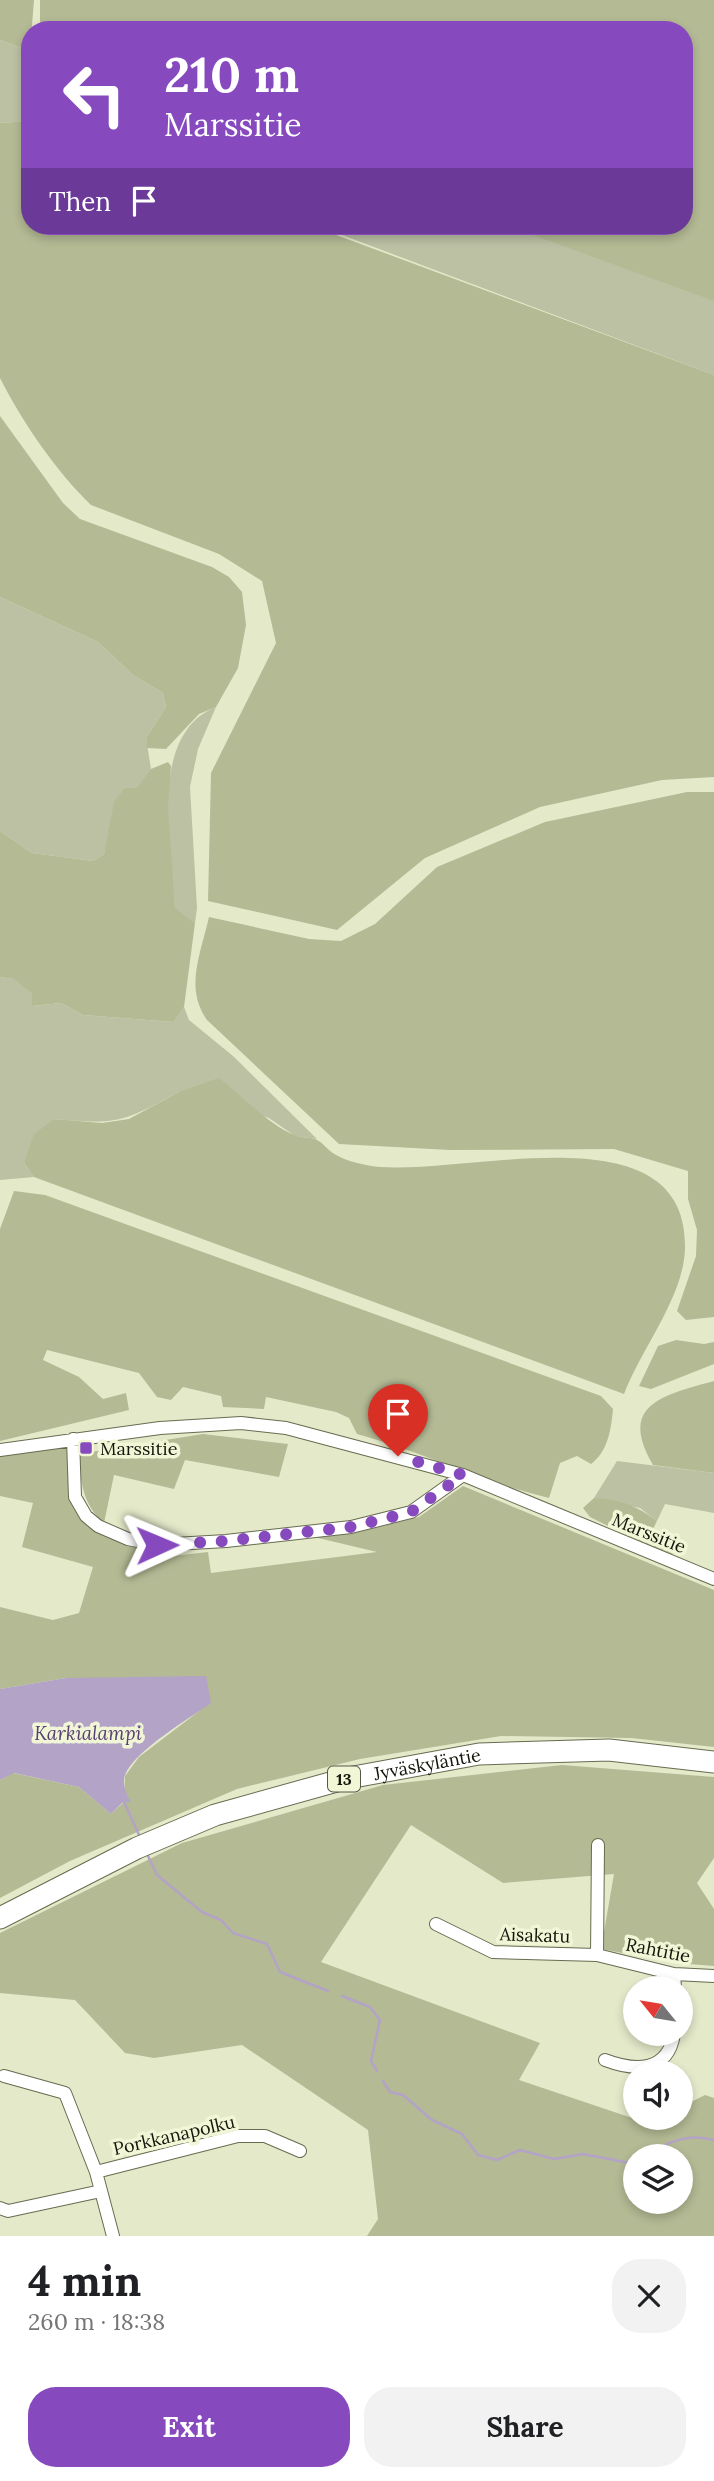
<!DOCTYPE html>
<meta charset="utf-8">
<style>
:root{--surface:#fff;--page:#f2f2f2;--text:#202124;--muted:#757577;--accent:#8649be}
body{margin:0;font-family:Lora,serif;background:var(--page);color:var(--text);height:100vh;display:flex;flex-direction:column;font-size:26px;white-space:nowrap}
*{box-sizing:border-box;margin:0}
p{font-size:23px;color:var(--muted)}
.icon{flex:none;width:38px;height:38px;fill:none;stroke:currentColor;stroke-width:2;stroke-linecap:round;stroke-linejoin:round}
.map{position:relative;height:2236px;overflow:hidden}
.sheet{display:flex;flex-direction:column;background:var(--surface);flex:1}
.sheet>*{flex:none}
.guide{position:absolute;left:21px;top:21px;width:672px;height:214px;border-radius:28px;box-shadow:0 4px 10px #0003;background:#8649be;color:#fff;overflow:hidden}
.needle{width:46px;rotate:300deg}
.buttons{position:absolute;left:623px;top:1976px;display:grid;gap:14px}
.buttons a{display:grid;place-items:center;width:70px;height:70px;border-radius:50%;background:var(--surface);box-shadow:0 4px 10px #0003;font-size:35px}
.pin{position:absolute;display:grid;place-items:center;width:60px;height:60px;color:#fff;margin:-72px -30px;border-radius:50% 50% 50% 0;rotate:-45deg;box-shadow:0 0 7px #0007}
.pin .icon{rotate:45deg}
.me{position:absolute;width:77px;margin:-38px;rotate:89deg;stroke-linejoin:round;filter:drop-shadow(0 0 5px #0008)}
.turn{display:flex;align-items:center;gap:24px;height:147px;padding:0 28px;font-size:32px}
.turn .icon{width:91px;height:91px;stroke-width:2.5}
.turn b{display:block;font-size:49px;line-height:60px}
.then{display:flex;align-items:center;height:66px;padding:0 28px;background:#0003;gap:14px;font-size:26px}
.round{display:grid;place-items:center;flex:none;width:74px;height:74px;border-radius:28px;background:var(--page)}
.head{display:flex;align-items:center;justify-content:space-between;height:119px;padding:0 28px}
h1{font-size:42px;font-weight:700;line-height:52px}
.primary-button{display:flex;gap:14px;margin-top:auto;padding:14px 28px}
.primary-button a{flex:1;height:80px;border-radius:28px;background:var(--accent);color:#fff;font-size:28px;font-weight:700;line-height:80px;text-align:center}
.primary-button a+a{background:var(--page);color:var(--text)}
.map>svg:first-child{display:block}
.green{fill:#bcc1a4}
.forest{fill:#b4ba94;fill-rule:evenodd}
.water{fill:#b3a3c6}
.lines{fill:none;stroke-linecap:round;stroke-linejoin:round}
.stream{stroke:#b3a3c6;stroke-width:2.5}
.street-casing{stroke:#676c50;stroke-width:14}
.highway-casing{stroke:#676c50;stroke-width:23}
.street{stroke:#fff;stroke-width:12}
.highway{stroke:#fff;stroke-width:21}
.route{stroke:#8649be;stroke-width:12;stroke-dasharray:0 21.6}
.poi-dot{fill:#8649be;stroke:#f1f6d7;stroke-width:2.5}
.labels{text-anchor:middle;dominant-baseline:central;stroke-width:7;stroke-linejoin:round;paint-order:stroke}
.shield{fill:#f1f6d7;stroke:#565948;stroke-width:2}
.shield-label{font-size:16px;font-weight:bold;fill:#14160b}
.poi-label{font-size:18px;fill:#14160b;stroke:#f1f6d7;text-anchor:start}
.street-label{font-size:18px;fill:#14160b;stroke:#f1f6d7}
.water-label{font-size:19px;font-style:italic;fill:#584171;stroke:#f1f6d7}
</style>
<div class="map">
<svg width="714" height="2236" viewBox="0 0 714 2236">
<rect width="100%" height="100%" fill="#e4e9ca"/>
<path class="green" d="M 0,40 L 30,51 L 30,121 L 0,123 Z
M 318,226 L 509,226 L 714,300 L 714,375 Z
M 0,597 L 98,642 L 133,675 L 163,693 L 166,707 L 146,738 L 151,769 L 109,834 L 104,854 L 93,861 L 32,853 L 0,831 Z
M 216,707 L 198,749 L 190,787 L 197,908 L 195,923 L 175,909 C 171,850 147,734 216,707 Z
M 0,977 L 13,979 L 33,993 L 32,1006 L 61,1003 L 83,1015 L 174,1022 L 184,1007 L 189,1020 L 233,1056 L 317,1139 L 295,1136 L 269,1118 L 179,1092 C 123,1122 118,1125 54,1119 L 24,1163 L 34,1177 L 0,1180 Z
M 617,1461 L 714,1473 L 714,1513 L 665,1504 L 657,1521 L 640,1508 L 594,1498 Z"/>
<path class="forest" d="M 0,0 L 34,0 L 30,51 L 0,40 Z
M 40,0 L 714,0 L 714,301 L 508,226 L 684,226 L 684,30 L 40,30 Z
M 30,121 L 30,226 L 312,226 L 714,375 L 714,777 L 662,780 L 540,807 L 425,858 L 337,930 L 208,901 L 211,773 L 276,643 L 262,581 L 219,554 L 91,505 C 55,470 23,423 0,378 L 0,123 Z
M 0,416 L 63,503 L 80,519 L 212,567 L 229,577 L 242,592 L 246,625 L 238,668 L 216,707 L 199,714 L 166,749 L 147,748 L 146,738 L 166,707 L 163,693 L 133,675 L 98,642 L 0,597 Z
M 168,762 L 171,766 L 168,808 L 175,908 L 195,923 L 184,1007 L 174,1022 L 83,1015 L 61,1003 L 32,1006 L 32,993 L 13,979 L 0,977 L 0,831 L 32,853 L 93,861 L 104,854 L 114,802 L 125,788 L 137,788 L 151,769 Z
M 687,792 L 714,792 L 714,1317 L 686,1320 L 677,1311 L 696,1256 L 697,1230 L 688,1199 L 688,1171 L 614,1149 L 450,1150 L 339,1144 L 207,1020 C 184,988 201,953 209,917 L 309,939 L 341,941 L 375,924 L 437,867 L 545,822 Z
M 219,1078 C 242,1096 267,1123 294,1135 C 301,1138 309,1137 315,1139 C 323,1142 328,1151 336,1155 C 345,1160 356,1163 366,1165 C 447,1182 688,1101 685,1248 C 684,1297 641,1349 624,1394 L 34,1177 L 24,1163 L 34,1134 L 54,1119 L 102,1123 L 129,1119 L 179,1092 Z
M 14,1191 L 45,1195 L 601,1396 L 613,1409 C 611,1430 608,1451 591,1464 L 577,1456 L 560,1463 L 549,1498 C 483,1482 423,1452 357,1434 L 349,1418 L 336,1412 L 266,1397 L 264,1409 L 223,1407 L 221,1396 L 183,1387 L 171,1400 L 157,1397 L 139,1373 L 47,1350 L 43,1360 L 79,1377 L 103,1399 L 126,1393 L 129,1410 L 0,1441 L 0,1229 Z
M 676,1340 L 704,1344 L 714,1342 L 714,1364 L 651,1389 L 639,1386 L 658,1346 Z
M 714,1381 L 714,1473 L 653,1465 C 617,1404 664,1395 714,1381 Z
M 203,1434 L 288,1444 L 279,1477 L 185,1460 L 174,1489 L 114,1475 L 104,1523 C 82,1504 81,1481 78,1454 Z
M 67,1447 L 71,1503 L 86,1523 L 129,1544 L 174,1556 L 208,1552 L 211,1573 L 377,1552 L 314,1537 L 354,1533 L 419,1517 L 463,1486 L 714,1590 L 714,1747 L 631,1738 L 501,1736 L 360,1759 L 237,1789 L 70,1861 L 0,1898 L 0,1780 L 13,1773 L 79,1787 L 111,1814 L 124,1802 L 125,1776 L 139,1757 L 211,1702 L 66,1678 L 0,1689 L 0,1607 L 53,1620 L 79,1613 L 93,1567 L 22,1547 L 33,1503 L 0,1496 L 0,1456 Z
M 594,1498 C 619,1499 638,1506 657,1521 L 651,1533 L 675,1548 L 671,1557 L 590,1517 L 583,1508 Z
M 562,1765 L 714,1777 L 714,1858 L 697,1883 L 714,1909 L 714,1966 L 677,1963 L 601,1949 L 614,1874 L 503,1883 L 411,1825 L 321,1962 L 540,2043 L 519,2080 L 647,2123 L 658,2118 L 681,2118 L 681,2107 L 705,2095 L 714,2098 L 714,2236 L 367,2236 L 378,2219 L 368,2130 L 242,2045 L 154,2058 L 125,2053 L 75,2000 L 0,1993 L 0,1933 L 182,1843 L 383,1785 ZM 635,2156 L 681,2156 L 681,2202 L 635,2202 Z"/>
<path class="water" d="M 206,1676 L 211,1703 C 190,1718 134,1751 125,1775 C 122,1783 126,1795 131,1802 L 123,1802 L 111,1814 L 79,1787 L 14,1773 L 0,1780 L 0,1689 L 66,1678 Z"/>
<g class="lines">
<path class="stream" d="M 124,1802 L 140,1837
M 148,1856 L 157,1875 L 202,1912 L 221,1920 L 233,1933 L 267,1944 L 280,1972 L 328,1991
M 342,1996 L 370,2007 L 380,2020 L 371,2061 L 377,2071
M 383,2081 L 390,2092 L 403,2095 L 432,2120 L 462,2134 L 478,2155 L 497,2160 L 520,2150 L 554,2159 L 583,2154 L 635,2164
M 647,2156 C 667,2141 690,2133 714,2140"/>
<g class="street-casing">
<path id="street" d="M 73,1439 L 75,1497 L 86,1516 L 98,1526 L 128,1539 L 157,1545 L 226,1541 L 351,1527 L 411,1512 L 463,1475
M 0,1450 L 160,1428 L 241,1423 L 286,1428 L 463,1475 L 714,1579
M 436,1924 L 493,1952 L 597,1955 L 674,1974 L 714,1976
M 597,1955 L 598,1845
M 674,1974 L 675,1988
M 605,2060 C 634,2071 668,2073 674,2034
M 4,2076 L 65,2093 L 96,2172 L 113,2236
M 96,2172 L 238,2136 L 265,2136 L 300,2151
M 0,2208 L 8,2211 L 101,2191"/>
</g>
<g class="highway-casing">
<g id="highway">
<path id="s1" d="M 0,1918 L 137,1848 L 215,1815 L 348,1778 L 479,1754 L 609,1750 L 714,1762"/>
</g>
</g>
<use href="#street" class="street"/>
<use href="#highway" class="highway"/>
</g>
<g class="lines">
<path class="route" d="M 157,1545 L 226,1541 L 351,1527 L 411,1512 L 463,1475 L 398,1456"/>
</g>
<rect class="poi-dot" x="79" y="1441" width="14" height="14" rx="3.5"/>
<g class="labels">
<rect class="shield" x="328" y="1766.5" width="32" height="25" rx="5"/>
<g class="shield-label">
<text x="344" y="1779">13</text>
</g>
<g class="poi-label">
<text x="100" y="1448">Marssitie</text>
</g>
<g class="street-label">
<text transform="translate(649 1533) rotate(22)">Marssitie</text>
<text stroke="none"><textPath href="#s1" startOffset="457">Jyväskyläntie</textPath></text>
<text transform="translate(535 1935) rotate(2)">Aisakatu</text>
<text transform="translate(658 1950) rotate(11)">Rahtitie</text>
<text transform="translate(174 2135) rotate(-13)">Porkkanapolku</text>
</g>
<g class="water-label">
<text x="88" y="1733">Karkialampi</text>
</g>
</g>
</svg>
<div class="buttons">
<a><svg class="needle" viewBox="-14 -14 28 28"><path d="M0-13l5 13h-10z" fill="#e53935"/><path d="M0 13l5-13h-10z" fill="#757577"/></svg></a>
<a><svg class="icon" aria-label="sound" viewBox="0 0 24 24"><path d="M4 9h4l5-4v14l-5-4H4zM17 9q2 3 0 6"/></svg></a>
<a><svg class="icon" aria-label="layers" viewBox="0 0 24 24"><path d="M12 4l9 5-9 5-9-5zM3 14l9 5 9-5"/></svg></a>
</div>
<div class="pin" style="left:398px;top:1456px;background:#d93025"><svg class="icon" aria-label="arrive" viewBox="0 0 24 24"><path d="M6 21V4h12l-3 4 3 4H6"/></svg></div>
<svg class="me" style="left:157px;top:1545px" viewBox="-20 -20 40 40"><path d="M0-17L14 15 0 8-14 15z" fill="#8649be" stroke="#fff" stroke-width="4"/></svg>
<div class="guide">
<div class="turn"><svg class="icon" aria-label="left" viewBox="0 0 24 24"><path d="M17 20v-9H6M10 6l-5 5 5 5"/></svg><div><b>210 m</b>Marssitie</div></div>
<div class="then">Then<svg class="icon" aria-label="arrive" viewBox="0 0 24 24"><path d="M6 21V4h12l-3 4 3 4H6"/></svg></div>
</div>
</div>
<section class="sheet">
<div class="head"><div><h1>4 min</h1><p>260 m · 18:38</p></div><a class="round"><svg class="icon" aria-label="close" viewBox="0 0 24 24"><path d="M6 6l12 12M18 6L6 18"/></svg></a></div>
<div class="primary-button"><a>Exit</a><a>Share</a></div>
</section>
